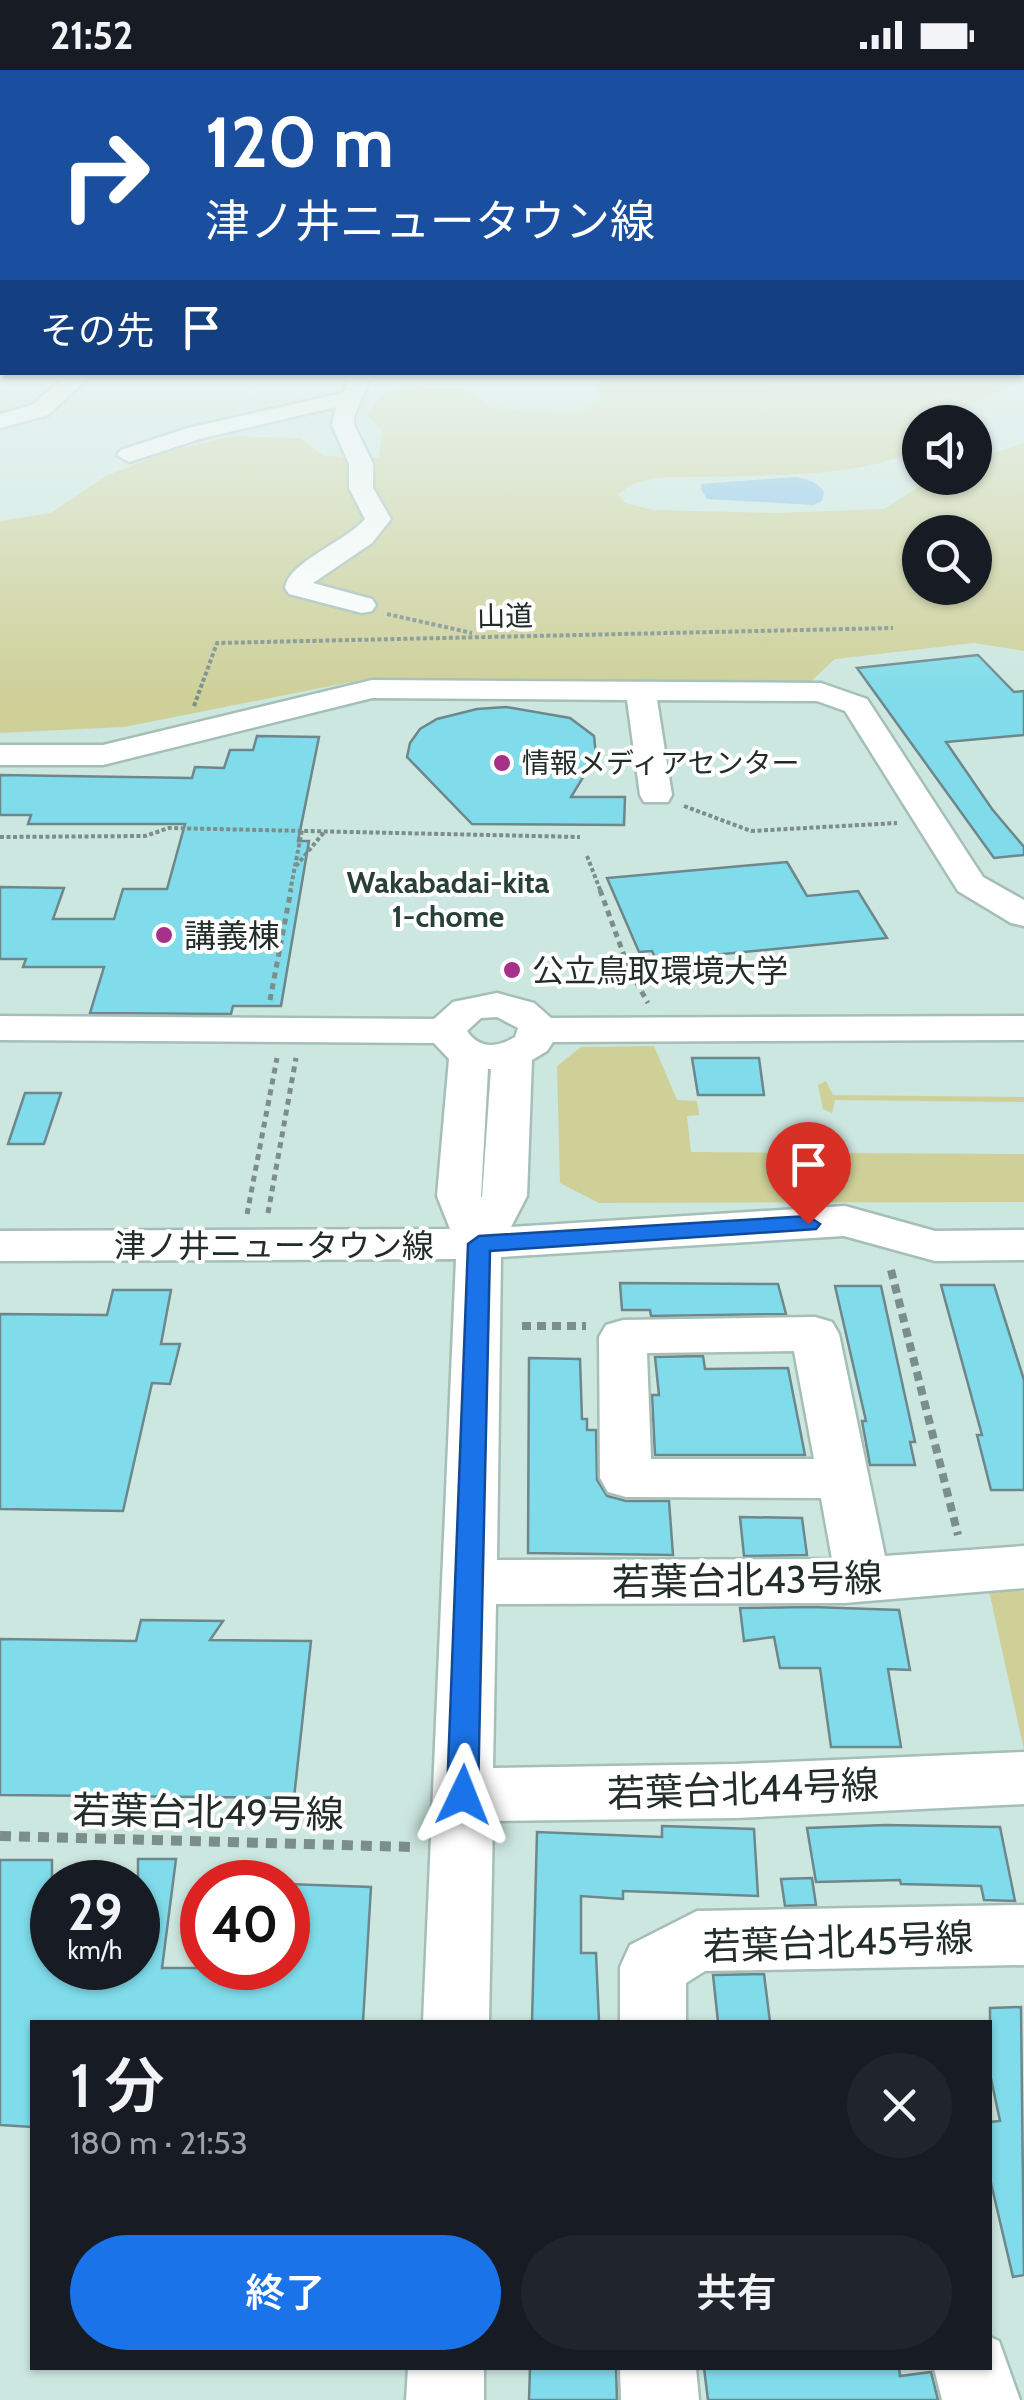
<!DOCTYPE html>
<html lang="ja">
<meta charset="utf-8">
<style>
:root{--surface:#171b24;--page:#20242c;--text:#f1f3f6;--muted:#9ea1a6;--accent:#1a73e8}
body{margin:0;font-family:Cabin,"Noto Sans JP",sans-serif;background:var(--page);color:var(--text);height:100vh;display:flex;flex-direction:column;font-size:38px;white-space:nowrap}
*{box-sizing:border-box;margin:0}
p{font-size:32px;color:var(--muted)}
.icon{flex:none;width:55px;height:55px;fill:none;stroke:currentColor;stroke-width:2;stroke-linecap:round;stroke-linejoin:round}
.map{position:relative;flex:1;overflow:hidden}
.drawer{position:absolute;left:30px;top:1950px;width:962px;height:350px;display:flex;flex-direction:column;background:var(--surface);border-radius:0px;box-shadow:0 2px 8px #0004}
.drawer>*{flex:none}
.top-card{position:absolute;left:0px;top:0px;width:1025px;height:305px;box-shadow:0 2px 8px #0004;background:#1a4fa0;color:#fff;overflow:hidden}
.buttons{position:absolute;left:902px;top:335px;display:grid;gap:20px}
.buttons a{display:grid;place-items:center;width:90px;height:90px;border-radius:50%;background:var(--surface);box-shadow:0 2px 8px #0004;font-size:50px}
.speed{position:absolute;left:30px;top:1790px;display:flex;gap:20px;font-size:50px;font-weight:700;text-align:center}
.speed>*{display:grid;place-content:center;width:130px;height:130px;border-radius:50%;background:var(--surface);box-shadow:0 2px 8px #0004;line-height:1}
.speed small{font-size:25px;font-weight:400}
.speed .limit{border:15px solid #d22;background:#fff;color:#111}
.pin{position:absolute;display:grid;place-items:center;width:85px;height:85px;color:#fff;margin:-102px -42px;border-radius:50% 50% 50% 0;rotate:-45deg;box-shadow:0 0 10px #0007}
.pin .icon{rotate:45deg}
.me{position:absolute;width:110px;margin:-55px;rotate:2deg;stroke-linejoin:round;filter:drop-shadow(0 0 8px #0008)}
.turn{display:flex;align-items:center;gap:35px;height:210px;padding:0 40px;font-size:45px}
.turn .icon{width:130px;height:130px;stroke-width:2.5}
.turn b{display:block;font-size:70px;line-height:85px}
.then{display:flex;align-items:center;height:95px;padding:0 40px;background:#0003;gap:20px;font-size:38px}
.round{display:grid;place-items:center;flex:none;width:105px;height:105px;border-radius:52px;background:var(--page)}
.overview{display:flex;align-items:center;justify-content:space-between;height:170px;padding:0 40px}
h1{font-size:60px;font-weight:600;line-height:75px}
.button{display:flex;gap:20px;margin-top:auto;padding:20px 40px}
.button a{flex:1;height:115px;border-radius:60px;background:var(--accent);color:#fff;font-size:40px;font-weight:600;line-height:115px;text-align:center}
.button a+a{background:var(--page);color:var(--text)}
.status{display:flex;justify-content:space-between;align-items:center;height:70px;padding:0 50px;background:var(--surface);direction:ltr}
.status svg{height:28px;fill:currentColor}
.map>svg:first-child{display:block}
.green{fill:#ced098;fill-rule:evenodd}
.water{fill:#81beeb}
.building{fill:#80dcea;stroke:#6d878c;stroke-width:2.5}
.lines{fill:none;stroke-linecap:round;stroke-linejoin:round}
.minor-casing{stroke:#a5bfb7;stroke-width:5}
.path-far3{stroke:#7b8e89;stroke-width:4;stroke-dasharray:4 2.5;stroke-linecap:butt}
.path-far2{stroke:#7b8e89;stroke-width:5;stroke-dasharray:6 5;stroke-linecap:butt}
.path-far1{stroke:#7b8e89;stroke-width:8;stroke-dasharray:9 6;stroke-linecap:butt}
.path{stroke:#7b8e89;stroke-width:10;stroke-dasharray:11 8;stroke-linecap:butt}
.minor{fill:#fff;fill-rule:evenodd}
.route{fill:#1a73e8;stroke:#114b97;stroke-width:2.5}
.poi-dot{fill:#a73189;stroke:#fff;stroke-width:4}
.labels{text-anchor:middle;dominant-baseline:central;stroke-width:8;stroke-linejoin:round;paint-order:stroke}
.far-street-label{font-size:28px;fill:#222d2a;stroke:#fff}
.far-poi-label{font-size:28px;fill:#222d2a;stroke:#fff;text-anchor:start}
.far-neighbourhood-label{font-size:30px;font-weight:bold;fill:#294039;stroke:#fff}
.poi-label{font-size:32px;fill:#222d2a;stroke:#fff;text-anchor:start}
.street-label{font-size:32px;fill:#222d2a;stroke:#fff}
.near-street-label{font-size:38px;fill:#222d2a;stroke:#fff}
</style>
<div class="status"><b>21:52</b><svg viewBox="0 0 49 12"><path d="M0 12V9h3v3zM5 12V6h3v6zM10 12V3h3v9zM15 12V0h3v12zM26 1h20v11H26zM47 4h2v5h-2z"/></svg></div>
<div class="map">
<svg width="1024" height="2330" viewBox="0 0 1024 2330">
<rect width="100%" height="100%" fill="#cce7df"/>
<path class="green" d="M 1024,301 L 1024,310 L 969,335 L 947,352 L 920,352 L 920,377 C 863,413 725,404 655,408 L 632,414 L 618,424 L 625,433 L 653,440 L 776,443 L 884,439 L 932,408 L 975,408 L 975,389 L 1024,373 L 1024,581 L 974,573 L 835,589 L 809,613 L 366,609 L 124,657 L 0,663 L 0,451 L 51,443 L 106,406 L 166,382 L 232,366 L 300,368 L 323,386 L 379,388 L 382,361 L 367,345 L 381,326 L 414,317 L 463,319 L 489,335 L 509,340 L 580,341 L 601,332 L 594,303 ZM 920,462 L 975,462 L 975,518 L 920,518 Z
M 654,976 L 677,1030 L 697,1031 L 699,1045 L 687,1046 L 691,1082 L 1024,1084 L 1024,1132 L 599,1133 L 560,1113 L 557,996 L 581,977 Z
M 826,1011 L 833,1025 L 1024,1027 L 1024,1032 L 835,1030 L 832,1043 L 823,1039 L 818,1015 Z
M 989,1521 L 1024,1521 L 1024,1680 Z"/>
<path class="water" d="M 795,407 C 808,409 816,411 824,422 L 822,431 L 814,435 L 707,429 L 701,419 L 702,414 L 713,413 Z"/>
<path class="building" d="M 978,585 L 1014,622 L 1024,621 L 1024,665 L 946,672 L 992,739 L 1024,777 L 1024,785 L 994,788 L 857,598 Z
M 506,637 L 570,648 L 594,666 L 596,686 L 571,727 L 625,727 L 624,755 L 472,754 L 407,687 L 410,673 L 420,659 L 437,649 L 477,639 Z
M 257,666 L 319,667 L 298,771 L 309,771 L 281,936 L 233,936 L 231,944 L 90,943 L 104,897 L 23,897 L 26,889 L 0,889 L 0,817 L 64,818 L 53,849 L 114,849 L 123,819 L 167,819 L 185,754 L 28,754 L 31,745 L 0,745 L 0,705 L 192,708 L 195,697 L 224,698 L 230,680 L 253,680 Z
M 787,792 L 807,826 L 858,821 L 887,868 L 702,886 L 709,899 L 663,904 L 652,881 L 639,882 L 607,808 Z
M 692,988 L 759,988 L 764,1025 L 698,1025 Z
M 25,1023 L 61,1023 L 44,1074 L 8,1074 Z
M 620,1213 L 778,1214 L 786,1244 L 651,1246 L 650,1240 L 622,1240 Z
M 941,1215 L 994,1215 L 1024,1310 L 1024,1420 L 991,1420 L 977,1365 L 982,1365 Z
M 835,1216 L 881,1216 L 915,1372 L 910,1372 L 915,1395 L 870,1395 L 862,1351 L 866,1351 Z
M 113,1220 L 171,1220 L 161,1274 L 180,1274 L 170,1314 L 152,1313 L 123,1441 L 0,1439 L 0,1244 L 107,1245 Z
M 703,1286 L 705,1299 L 788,1298 L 805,1385 L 655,1385 L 652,1325 L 659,1325 L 655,1287 Z
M 529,1288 L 580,1289 L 582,1349 L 587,1349 L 587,1360 L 596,1360 L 597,1410 L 607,1426 L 626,1431 L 669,1431 L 673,1485 L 528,1483 Z
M 740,1447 L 802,1448 L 807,1485 L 744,1486 Z
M 813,1537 L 899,1540 L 910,1600 L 888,1599 L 901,1677 L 831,1677 L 820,1598 L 780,1598 L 774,1567 L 744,1571 L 740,1538 Z
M 141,1550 L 223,1551 L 210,1570 L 311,1571 L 294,1728 L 0,1725 L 0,1569 L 136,1571 Z
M 885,1755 L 1000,1757 L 1015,1831 L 984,1830 L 981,1816 L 901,1814 L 900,1810 L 816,1812 L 807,1758 Z
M 662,1756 L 754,1759 L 758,1826 L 623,1821 L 623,1829 L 581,1826 L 581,1883 L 596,1883 L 599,1952 L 532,1952 L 537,1762 L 662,1767 Z
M 138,1789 L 176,1789 L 162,1898 L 288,1898 L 288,1814 L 371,1817 L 363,1952 L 32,1952 L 32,2057 L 0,2055 L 0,1790 L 52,1790 L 52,1898 L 138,1898 Z
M 812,1808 L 816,1835 L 785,1836 L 781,1809 Z
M 764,1904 L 770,1952 L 718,1952 L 713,1905 Z
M 1021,1937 L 1024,2205 L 1013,2207 L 990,2109 L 990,2052 L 1000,2051 L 990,2004 L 990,1938 Z
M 530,2298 L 616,2298 L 617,2330 L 529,2330 Z
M 704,2298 L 899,2298 L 900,2306 L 931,2302 L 938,2330 L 708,2330 Z"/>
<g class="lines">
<g class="minor-casing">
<path id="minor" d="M 0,301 L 12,302 L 0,309 Z
M 71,302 L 95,302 L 48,345 L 0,358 L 0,344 L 32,335 Z
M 352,302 L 373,302 L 354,346 L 354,355 L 373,394 L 373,418 L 391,449 L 372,473 L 313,513 L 372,529 L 376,535 L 372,541 L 362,543 L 289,524 L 285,518 C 288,492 347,471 365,449 L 349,418 L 349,394 L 332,355 L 336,337 L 203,368 L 129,392 L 117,385 L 121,380 L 188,358 L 343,323 Z
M 372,610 L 821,613 L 867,629 L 983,807 L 1024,830 L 1024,856 L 1011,853 L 958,821 L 845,641 L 817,631 L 657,630 L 672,725 L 668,732 L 644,732 L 640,725 L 627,630 L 372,628 L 103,695 L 0,695 L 0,675 L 103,675 Z
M 497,923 L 534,933 L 551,948 L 1024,946 L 1024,970 L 553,972 L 547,981 L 532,990 L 527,1126 L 511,1157 L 845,1136 L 935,1161 L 1024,1160 L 1024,1190 L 935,1191 L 844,1166 L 501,1187 L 497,1490 L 832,1489 L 821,1428 L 626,1427 L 608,1422 L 600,1408 L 599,1267 L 606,1255 L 623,1250 L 815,1247 L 832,1252 L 839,1264 L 885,1486 L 1024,1476 L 1024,1518 L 844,1533 L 496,1534 L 493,1698 L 736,1694 L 1024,1682 L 1024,1734 L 736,1748 L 493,1751 L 489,1952 L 423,1952 L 456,1189 L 0,1191 L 0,1161 L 450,1159 L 437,1126 L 449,989 L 434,973 L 0,970 L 0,946 L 434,949 L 453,932 ZM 497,947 L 518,958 L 515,967 C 497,978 479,979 467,961 L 481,948 ZM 488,999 L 491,999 L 482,1128 L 481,1126 ZM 794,1281 L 814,1389 L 651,1389 L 647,1283 Z
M 1024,1835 L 1024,1895 L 705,1901 L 686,1913 L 686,1952 L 620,1952 L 620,1897 L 630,1875 L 697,1841 Z
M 990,2267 L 999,2271 L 1020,2330 L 942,2330 L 934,2298 L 990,2298 Z
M 408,2298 L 484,2298 L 484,2330 L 406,2330 Z
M 620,2298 L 696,2298 L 699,2330 L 621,2330 Z"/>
</g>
<path class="path-far3" d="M 387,544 L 472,563
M 194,636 L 217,573 L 893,558
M 684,736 L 751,761 L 897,753
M 0,767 L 145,766 L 169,758 L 580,767
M 587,786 L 601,822
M 296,796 L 325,761
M 290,822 L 302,760"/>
<path class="path-far2" d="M 600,820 L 629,899 L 648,933
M 270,930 L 291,820
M 268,1143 L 296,988
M 247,1144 L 277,988"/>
<path class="path-far1" d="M 891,1200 L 958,1465
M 522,1256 L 586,1256"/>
<path class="path" d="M 0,1766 L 414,1777"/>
<use href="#minor" class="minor"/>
</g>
<linearGradient id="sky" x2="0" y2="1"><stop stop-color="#7fb8e9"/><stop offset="0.48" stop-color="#e8f4f1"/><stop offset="1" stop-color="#e8f4f1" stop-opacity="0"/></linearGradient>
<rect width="1024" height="627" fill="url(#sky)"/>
<path class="route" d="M 808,1146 L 820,1154 L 816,1159 L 490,1181 L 478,1725 L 474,1735 L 463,1739 L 452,1735 L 447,1725 L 468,1174 L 479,1166 Z"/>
<g class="poi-dot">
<circle cx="502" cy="693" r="10"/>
<circle cx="164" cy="865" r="10"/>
<circle cx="512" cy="900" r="10"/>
</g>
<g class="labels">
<g class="far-street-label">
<text transform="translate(505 546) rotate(-1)">山道</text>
</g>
<g class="far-poi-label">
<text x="522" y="693">情報メディアセンター</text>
</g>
<g class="far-neighbourhood-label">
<text x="448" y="812">Wakabadai-kita<tspan x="448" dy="34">1-chome</tspan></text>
</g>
<g class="poi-label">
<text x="184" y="865">講義棟</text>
<text x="532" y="900">公立鳥取環境大学</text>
</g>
<g class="street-label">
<text x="274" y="1175">津ノ井ニュータウン線</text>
</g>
<g class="near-street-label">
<text transform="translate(747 1510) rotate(-1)">若葉台北43号線</text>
<text transform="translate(743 1719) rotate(-2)">若葉台北44号線</text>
<text transform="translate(208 1742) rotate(1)">若葉台北49号線</text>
<text transform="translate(838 1872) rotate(-2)">若葉台北45号線</text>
</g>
</g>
</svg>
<div class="buttons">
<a><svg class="icon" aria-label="sound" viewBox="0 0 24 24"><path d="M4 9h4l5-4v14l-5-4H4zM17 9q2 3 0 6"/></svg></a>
<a><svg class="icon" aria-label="search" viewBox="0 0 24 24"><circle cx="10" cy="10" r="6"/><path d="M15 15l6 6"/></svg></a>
</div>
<div class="speed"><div>29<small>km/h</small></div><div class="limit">40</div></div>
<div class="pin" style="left:808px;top:1154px;background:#d93025"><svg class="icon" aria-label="arrive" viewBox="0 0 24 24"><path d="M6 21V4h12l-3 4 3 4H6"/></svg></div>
<svg class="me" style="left:463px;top:1725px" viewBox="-20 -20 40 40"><path d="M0-17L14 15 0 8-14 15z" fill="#1a73e8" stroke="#fff" stroke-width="4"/></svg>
<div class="top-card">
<div class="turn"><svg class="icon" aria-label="right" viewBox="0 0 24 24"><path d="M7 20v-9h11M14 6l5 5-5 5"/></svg><div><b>120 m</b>津ノ井ニュータウン線</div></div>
<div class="then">その先<svg class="icon" aria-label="arrive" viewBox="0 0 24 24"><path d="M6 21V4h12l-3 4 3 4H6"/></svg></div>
</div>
<section class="drawer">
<div class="overview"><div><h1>1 分</h1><p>180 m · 21:53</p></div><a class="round"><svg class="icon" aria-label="close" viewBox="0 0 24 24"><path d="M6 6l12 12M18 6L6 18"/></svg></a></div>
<div class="button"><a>終了</a><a>共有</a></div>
</section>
</div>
